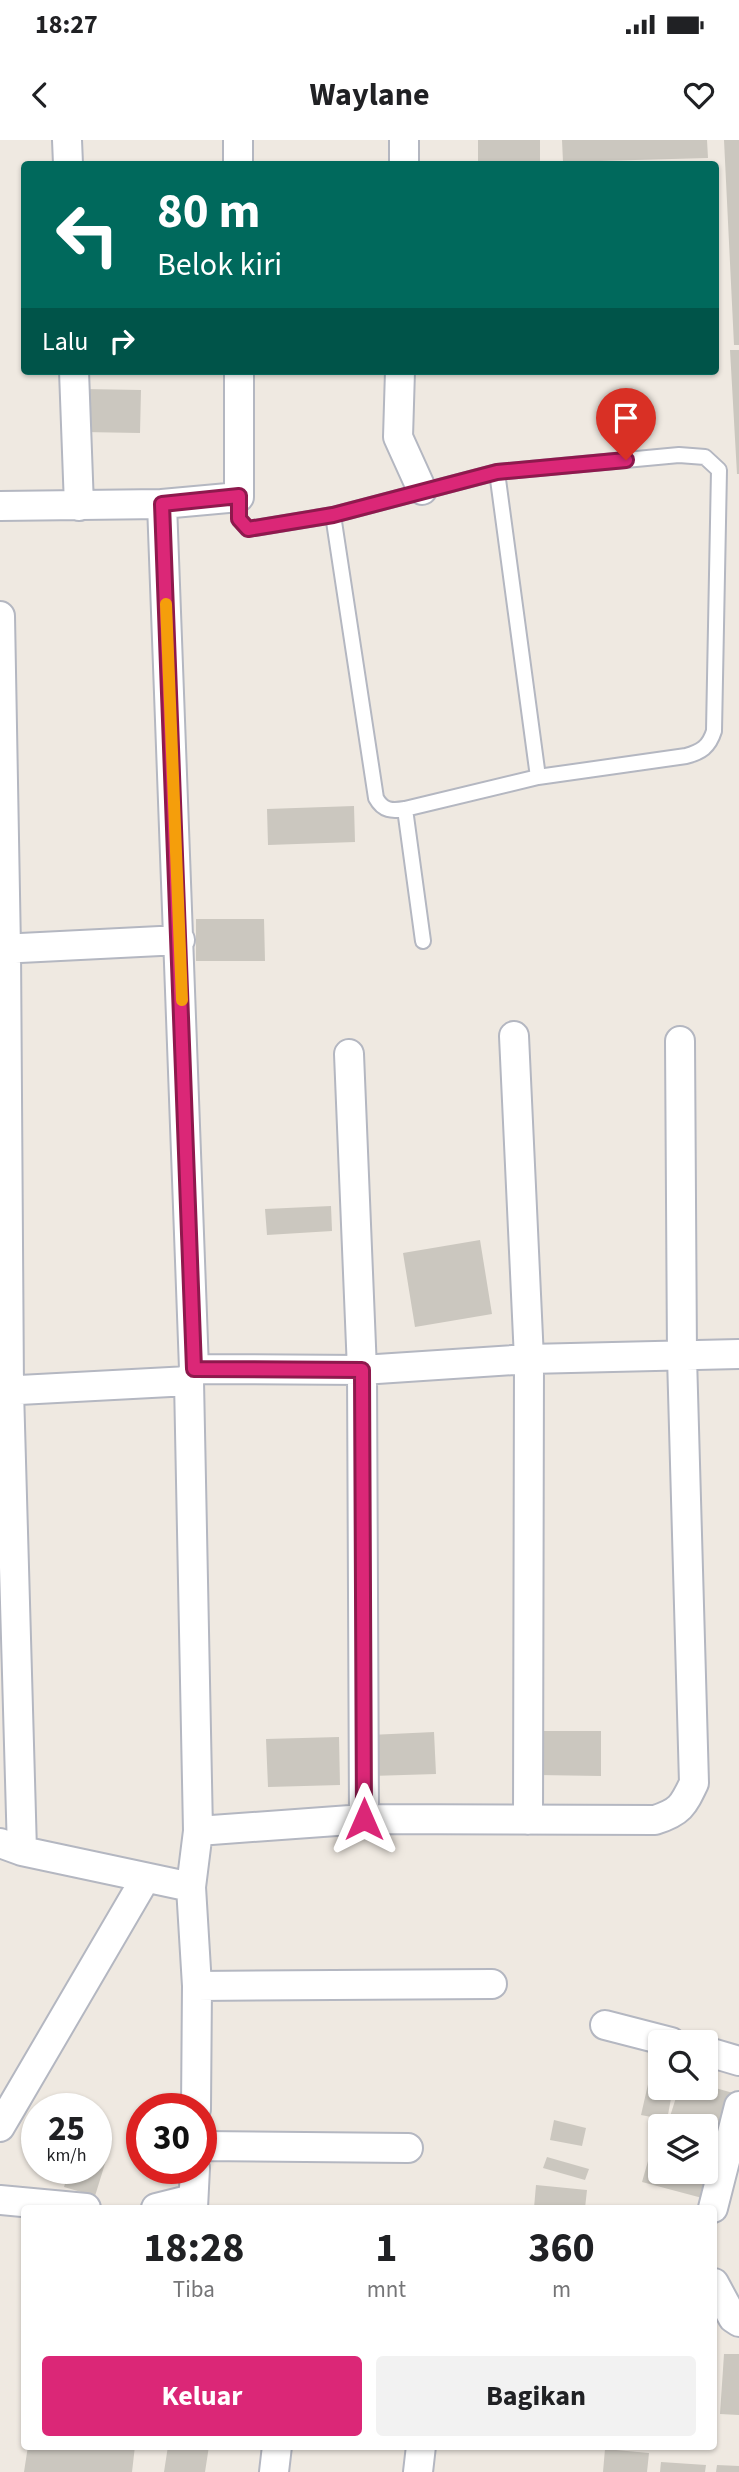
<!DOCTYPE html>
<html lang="id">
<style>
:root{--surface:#fff;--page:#f2f2f2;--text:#202124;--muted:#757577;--accent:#db2777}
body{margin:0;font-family:"Source Sans 3",sans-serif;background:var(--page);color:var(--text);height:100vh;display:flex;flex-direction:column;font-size:26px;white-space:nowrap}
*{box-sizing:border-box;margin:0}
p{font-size:23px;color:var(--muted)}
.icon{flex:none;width:38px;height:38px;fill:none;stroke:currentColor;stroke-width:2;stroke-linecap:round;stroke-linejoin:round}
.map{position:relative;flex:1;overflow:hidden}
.sheet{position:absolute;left:21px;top:2065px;width:696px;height:245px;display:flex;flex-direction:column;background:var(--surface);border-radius:7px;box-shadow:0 2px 5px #0004}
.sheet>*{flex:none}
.banner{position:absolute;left:21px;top:21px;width:698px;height:214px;border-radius:7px;box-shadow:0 2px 5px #0004;background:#00695c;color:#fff;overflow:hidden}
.fabs{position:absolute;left:648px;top:1890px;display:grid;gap:14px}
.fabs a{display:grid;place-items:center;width:70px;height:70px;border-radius:7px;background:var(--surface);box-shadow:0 2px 5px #0004;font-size:35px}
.speed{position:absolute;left:21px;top:1953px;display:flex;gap:14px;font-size:35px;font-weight:700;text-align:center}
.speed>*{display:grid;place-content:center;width:91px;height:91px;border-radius:50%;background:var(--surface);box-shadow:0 2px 5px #0004;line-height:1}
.speed small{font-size:18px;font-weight:400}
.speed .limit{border:10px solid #d22;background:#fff;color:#111}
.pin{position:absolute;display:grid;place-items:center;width:60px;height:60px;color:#fff;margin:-72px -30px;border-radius:50% 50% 50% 0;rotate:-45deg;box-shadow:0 0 7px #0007}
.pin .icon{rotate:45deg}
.me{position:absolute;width:77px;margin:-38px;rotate:0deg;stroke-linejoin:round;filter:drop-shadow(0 0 5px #0008)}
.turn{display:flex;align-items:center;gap:24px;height:147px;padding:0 21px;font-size:32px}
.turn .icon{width:91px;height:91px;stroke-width:2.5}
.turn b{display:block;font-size:49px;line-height:60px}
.then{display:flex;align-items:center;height:66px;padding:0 21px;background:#0003;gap:14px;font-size:26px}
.eta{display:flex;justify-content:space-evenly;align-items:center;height:119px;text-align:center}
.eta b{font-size:42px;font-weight:700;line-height:49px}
.primary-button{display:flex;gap:14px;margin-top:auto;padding:14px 21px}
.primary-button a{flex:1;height:80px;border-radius:7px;background:var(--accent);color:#fff;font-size:28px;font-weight:700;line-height:80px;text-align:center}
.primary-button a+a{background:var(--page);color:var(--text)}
.status{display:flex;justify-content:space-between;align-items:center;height:49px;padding:0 35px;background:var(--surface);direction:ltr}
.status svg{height:19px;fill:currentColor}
header{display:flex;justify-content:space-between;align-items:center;height:91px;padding:0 21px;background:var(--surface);font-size:32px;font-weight:700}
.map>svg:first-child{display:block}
.building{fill:#cbc7bf}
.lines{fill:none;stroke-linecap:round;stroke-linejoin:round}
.service-casing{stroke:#b4b7c1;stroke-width:18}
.minor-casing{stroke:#b4b7c1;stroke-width:32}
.service{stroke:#fff;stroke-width:14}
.minor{stroke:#fff;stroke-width:28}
.route-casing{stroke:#8e194d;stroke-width:18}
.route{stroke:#db2777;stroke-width:12}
.slow{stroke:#f59e0b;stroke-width:12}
</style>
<div class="status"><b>18:27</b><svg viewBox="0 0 49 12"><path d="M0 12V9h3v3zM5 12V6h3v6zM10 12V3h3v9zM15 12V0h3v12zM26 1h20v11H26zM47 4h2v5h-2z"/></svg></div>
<header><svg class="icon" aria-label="back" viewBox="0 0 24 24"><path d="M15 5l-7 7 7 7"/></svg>Waylane<svg class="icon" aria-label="heart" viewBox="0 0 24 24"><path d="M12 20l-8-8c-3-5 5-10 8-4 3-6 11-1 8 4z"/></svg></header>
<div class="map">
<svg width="739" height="2332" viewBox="0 0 739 2332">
<rect width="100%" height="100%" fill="#efe9e1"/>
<path class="building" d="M 478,0 L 540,0 L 540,24 L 478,24 Z
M 562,0 L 707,0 L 708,18 L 563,22 Z
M 724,0 L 739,0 L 739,205 L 734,205 Z
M 730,210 L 739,210 L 739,334 L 737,334 Z
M 84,249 L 141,250 L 140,293 L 83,292 Z
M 354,666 L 355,702 L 268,705 L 267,669 Z
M 196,779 L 264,779 L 265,821 L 196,821 Z
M 331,1066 L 332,1091 L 267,1095 L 265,1069 Z
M 480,1100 L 492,1174 L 415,1187 L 403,1113 Z
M 538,1591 L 601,1591 L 601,1636 L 538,1635 Z
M 434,1592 L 436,1634 L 371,1636 L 370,1595 Z
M 339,1597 L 340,1645 L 268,1647 L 266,1599 Z
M 649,1940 L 660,1943 L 660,1948 L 673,1948 L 667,1980 L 641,1975 Z
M 705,1945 L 733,1953 L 709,2029 L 705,2028 L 705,1986 L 667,1986 L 679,1948 L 705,1948 Z
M 554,1980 L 586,1988 L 582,2006 L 550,2000 Z
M 96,1997 L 112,2001 L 95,2056 L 64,2047 L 70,2028 L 96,2028 Z
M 547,2017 L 589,2029 L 585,2040 L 543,2028 Z
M 648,2021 L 660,2024 L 660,2032 L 687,2032 L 711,2038 L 706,2059 L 642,2042 Z
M 536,2045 L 587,2050 L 585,2068 L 534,2068 Z
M 724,2214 L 739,2214 L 739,2275 L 720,2274 Z
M 28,2306 L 135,2306 L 132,2332 L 24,2332 Z
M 168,2306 L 209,2306 L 205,2332 L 164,2332 Z
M 605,2309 L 649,2313 L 647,2332 L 603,2332 Z
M 661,2322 L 706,2325 L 705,2332 L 660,2332 Z
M 717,2325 L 739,2326 L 739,2332 L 716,2332 Z"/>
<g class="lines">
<g class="service-casing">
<path id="service" d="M 497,332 L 538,637
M 239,357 L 239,379 L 248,389 L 333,375 L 497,332 L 679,315 L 705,317 L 719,330 L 714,591 C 709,607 701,612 686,616 L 538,637 L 405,669 C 392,671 383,671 376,658 L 333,375
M 405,669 L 423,801"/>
</g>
<g class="minor-casing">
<path id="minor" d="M 67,0 L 68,24
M 238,0 L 238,24
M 404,0 L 404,24
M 74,231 L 79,366
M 400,231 L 398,297 L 422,350
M 0,366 L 162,364
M 0,476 L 6,809 L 9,1250 L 22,1711
M 0,809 L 180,800
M 514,896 L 529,1219 L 528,1680
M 349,914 L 362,1230 L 364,1679
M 194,1229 L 362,1230 L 529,1219 L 739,1214
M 0,1251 L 189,1241
M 198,1691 L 364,1679 L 655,1680 C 680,1672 683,1666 694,1643 L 682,1217 L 680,901
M 0,1703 L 22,1711 L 191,1747
M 197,1846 L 492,1844
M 605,1885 L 671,1902
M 705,1911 L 739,1921
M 196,1969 L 197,1846 L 191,1747 L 198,1691 L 189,1241 L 194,1229 L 162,364 L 239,357 L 239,231
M 0,1987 L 145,1739
M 201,2006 L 408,2008
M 0,2060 L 86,2068
M 156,2068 L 192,2059
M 193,2068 L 195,2028
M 713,2068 L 739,1966
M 714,2143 L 733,2178 L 739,2182
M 274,2332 L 277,2306
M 418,2332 L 421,2306"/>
</g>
<use href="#service" class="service"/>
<use href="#minor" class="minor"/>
</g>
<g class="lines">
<g class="route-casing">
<path id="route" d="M 364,1679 L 362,1230 L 194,1229 L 162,364 L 239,356 L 239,379 L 248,389 L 333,375 L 497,332 L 626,320"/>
</g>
<use href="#route" class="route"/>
<path class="slow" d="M 166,464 L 182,860"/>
</g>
</svg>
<div class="fabs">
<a><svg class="icon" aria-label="search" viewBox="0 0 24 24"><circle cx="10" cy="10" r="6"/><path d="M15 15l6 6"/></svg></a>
<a><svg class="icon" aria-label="layers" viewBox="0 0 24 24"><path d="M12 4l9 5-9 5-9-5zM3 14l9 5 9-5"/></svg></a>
</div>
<div class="speed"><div>25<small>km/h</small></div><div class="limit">30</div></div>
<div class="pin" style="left:626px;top:320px;background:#d93025"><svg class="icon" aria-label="arrive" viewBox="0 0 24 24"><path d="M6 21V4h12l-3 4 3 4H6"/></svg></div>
<svg class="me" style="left:364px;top:1679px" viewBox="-20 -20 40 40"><path d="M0-17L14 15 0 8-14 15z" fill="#db2777" stroke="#fff" stroke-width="4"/></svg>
<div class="banner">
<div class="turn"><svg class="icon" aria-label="left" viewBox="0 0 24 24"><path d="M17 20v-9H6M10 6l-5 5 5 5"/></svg><div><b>80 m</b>Belok kiri</div></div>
<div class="then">Lalu<svg class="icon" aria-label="right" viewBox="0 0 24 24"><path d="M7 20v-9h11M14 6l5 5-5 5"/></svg></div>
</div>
<section class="sheet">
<div class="eta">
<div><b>18:28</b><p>Tiba</p></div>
<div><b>1</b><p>mnt</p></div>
<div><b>360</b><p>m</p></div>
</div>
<div class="primary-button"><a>Keluar</a><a>Bagikan</a></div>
</section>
</div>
